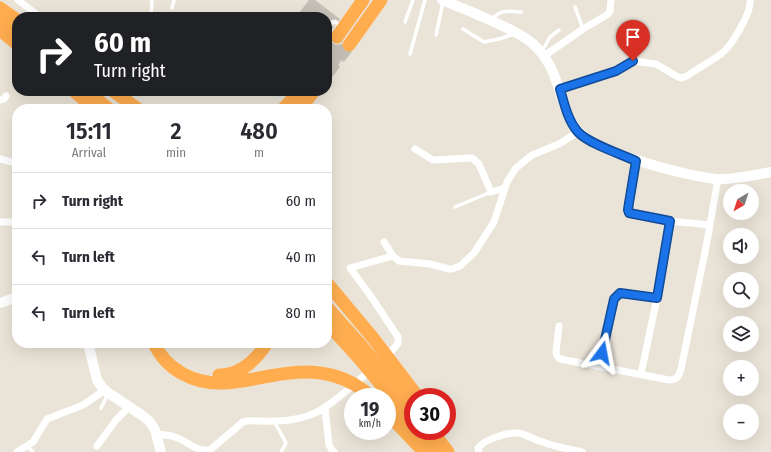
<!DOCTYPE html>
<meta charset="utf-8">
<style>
:root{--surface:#fff;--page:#f2f2f3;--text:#2b2b33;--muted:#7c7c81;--line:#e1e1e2}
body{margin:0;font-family:"Fira Sans Condensed",sans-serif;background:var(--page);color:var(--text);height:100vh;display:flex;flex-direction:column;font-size:15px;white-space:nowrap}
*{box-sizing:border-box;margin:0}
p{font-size:13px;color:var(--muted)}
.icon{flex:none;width:22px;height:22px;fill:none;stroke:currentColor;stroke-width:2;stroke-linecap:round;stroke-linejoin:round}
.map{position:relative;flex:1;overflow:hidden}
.drawer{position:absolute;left:12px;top:104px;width:320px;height:244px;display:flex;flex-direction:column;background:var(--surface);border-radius:16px;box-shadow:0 4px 16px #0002}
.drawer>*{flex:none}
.hud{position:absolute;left:12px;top:12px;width:320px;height:84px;border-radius:16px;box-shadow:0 4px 16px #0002;background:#202124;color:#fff;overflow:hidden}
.needle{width:26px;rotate:219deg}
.fabs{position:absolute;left:723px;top:184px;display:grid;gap:8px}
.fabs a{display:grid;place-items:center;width:36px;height:36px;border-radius:50%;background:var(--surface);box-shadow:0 4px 16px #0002;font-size:20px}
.speed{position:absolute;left:344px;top:388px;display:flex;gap:8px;font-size:20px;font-weight:700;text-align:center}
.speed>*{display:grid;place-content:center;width:52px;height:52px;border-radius:50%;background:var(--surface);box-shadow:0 4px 16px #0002;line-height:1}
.speed small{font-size:10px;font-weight:400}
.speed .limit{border:6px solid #d22;background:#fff;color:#111}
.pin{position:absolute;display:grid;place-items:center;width:34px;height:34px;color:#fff;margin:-41px -17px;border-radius:50% 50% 50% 0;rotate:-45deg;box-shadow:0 0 4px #0007}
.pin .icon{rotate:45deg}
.me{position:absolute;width:44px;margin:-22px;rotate:13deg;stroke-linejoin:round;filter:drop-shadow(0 0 3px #0008)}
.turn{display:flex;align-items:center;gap:14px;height:84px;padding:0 16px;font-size:18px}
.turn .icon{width:52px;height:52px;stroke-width:2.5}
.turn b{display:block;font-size:28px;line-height:34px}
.eta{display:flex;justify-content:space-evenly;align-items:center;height:68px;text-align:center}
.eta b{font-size:24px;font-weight:600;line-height:28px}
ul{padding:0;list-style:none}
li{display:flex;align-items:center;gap:12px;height:56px;padding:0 16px;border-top:1px solid var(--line)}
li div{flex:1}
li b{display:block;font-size:15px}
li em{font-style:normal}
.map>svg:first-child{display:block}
.building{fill:#c5c1b8}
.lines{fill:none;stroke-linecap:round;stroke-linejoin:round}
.highway-tunnel{stroke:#c3beb5;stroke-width:13;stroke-dasharray:13 6;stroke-linecap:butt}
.lane{stroke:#fff;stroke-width:3.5}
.street{stroke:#fff;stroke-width:7}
.secondary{stroke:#fff;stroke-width:10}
.highway{stroke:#ffad4f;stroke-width:13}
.route-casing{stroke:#114b97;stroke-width:10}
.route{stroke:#1a73e8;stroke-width:7}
</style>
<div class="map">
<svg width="771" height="452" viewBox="0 0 771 452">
<rect width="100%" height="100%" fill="#eae4d8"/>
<path class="building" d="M 309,0 L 315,0 L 340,19 L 339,21 L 335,19 L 327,21 L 327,17 L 296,17 Z
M 334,26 L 329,36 L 330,41 L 336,45 L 341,44 L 342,49 L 347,53 L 327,80 L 327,27 Z"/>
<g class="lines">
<path class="highway-tunnel" d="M 327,57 L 332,49 L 337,37
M 327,73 L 349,45"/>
<path class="lane" d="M 575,7 L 583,29
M 172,8 L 174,0
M 151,17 L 152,0
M 492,20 C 500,9 508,11 521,12
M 405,22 L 413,0
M 327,24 L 335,22 L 340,26
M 463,29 L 484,42 L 499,39 L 514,34
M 436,35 L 443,2
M 625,37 L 633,61
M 541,51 L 545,46 L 550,37 L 559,30
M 410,54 L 425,0
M 455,207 L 491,192
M 101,408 L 108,394
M 274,421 L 286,443 L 281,452
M 27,446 L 33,452"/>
<path class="street" d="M 18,0 L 40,17
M 544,56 L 583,29 L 607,15 L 610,11 L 611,0
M 560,89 L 616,71 L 633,61 L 656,64 L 678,77 L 682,78 L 687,76 C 698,68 710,62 721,54 C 731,47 752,12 750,0
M 0,100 L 4,99 L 6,96
M 415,149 L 433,160 L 472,158 L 479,164 L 491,192 L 505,188
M 0,159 L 12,162 L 17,164
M 636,161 L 628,211 L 631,214 L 670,221
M 0,222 L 14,222 L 17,220
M 384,242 L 393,256 L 399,261 L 430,264 L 449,269 L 452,269 L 460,266 L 474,253 L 494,222 L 507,182 L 516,168 L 532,155 L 559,144 L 578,132
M 559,326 L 556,352 L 557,356 L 560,359 L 669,380 C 677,380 679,376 681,369 L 706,247 L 718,179
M 391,352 L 398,343 L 398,337 L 370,295 L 350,268 L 393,256
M 599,366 L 615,296 L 620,293 L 657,298 L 670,221 L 710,225
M 641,374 L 657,298
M 357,382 L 365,375
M 325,409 L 329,445 L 332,450 L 334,452
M 156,434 C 162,435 170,435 175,437 C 188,441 196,452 210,450 L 243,422 L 247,421 C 256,420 266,422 275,421 C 310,421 325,409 350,388
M 97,446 L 116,420 L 129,407
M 17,452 L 33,442 L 47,419 L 83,405 L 105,390
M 479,452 L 478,448 C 485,439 508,432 519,433 C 527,435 535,440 543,442 C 555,447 569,449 582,452"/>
<path class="secondary" d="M 442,0 C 465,9 487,18 509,29 C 517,33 525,37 532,43 C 561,69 556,97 574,126 C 591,152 685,176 717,179 C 732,180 755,175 771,172
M 0,303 L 17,297
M 88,343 L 97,380 L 102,387 L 107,392 L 143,416 L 150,422 L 155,430 L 161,452"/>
<path class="highway" d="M 0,8 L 17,20
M 0,19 L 17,33
M 0,30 L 17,44
M 337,37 L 363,0
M 349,45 L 381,0
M 74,91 L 92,107
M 87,91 L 109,109
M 113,91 L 138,109
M 283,109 L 300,91
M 300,109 L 314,91
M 327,283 L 373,338 L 418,397
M 327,307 L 359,343 L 413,408
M 327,323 L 358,357 L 413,423
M 154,343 C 166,370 194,384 223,383 C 246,382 268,375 290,373 C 319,369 350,376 371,397
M 219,375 C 240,375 256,360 267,343
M 387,413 L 424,452
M 420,431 L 437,452
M 432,431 L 448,452"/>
</g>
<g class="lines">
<g class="route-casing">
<path id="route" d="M 602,353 L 614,299 L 620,293 L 657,298 L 670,221 L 629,213 L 628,210 L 629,203 L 636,161 C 621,154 589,144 578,132 C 568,121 564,103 560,89 L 616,71 L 633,61"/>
</g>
<use href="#route" class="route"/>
</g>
</svg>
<div class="fabs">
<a><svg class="needle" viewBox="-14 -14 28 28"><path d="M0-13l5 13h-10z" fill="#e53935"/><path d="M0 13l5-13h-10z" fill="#7c7c81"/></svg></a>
<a><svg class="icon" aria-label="sound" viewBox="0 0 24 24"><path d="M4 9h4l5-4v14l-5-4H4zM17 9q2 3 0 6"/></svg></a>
<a><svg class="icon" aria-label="search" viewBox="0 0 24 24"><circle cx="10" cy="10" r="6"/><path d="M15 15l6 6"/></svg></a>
<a><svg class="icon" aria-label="layers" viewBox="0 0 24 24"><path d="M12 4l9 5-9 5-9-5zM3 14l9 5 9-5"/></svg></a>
<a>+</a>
<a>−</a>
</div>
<div class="speed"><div>19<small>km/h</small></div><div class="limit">30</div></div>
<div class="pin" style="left:633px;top:61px;background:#d93025"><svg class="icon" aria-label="arrive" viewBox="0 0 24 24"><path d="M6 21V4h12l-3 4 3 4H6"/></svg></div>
<svg class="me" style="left:602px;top:353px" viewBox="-20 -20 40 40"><path d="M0-17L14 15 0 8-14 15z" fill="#1a73e8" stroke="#fff" stroke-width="4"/></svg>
<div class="hud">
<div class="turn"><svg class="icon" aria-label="right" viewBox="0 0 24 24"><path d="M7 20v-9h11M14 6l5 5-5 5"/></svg><div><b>60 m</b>Turn right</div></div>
</div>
<section class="drawer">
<div class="eta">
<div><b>15:11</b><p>Arrival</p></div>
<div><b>2</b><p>min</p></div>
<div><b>480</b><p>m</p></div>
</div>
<ul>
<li><svg class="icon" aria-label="right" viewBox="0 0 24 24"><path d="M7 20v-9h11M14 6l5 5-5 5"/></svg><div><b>Turn right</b></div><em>60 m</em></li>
<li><svg class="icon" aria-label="left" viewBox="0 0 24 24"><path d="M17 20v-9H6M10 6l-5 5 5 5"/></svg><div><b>Turn left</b></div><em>40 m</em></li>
<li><svg class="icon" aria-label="left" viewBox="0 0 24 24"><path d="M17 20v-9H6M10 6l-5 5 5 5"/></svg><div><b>Turn left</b></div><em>80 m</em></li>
</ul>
</section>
</div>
